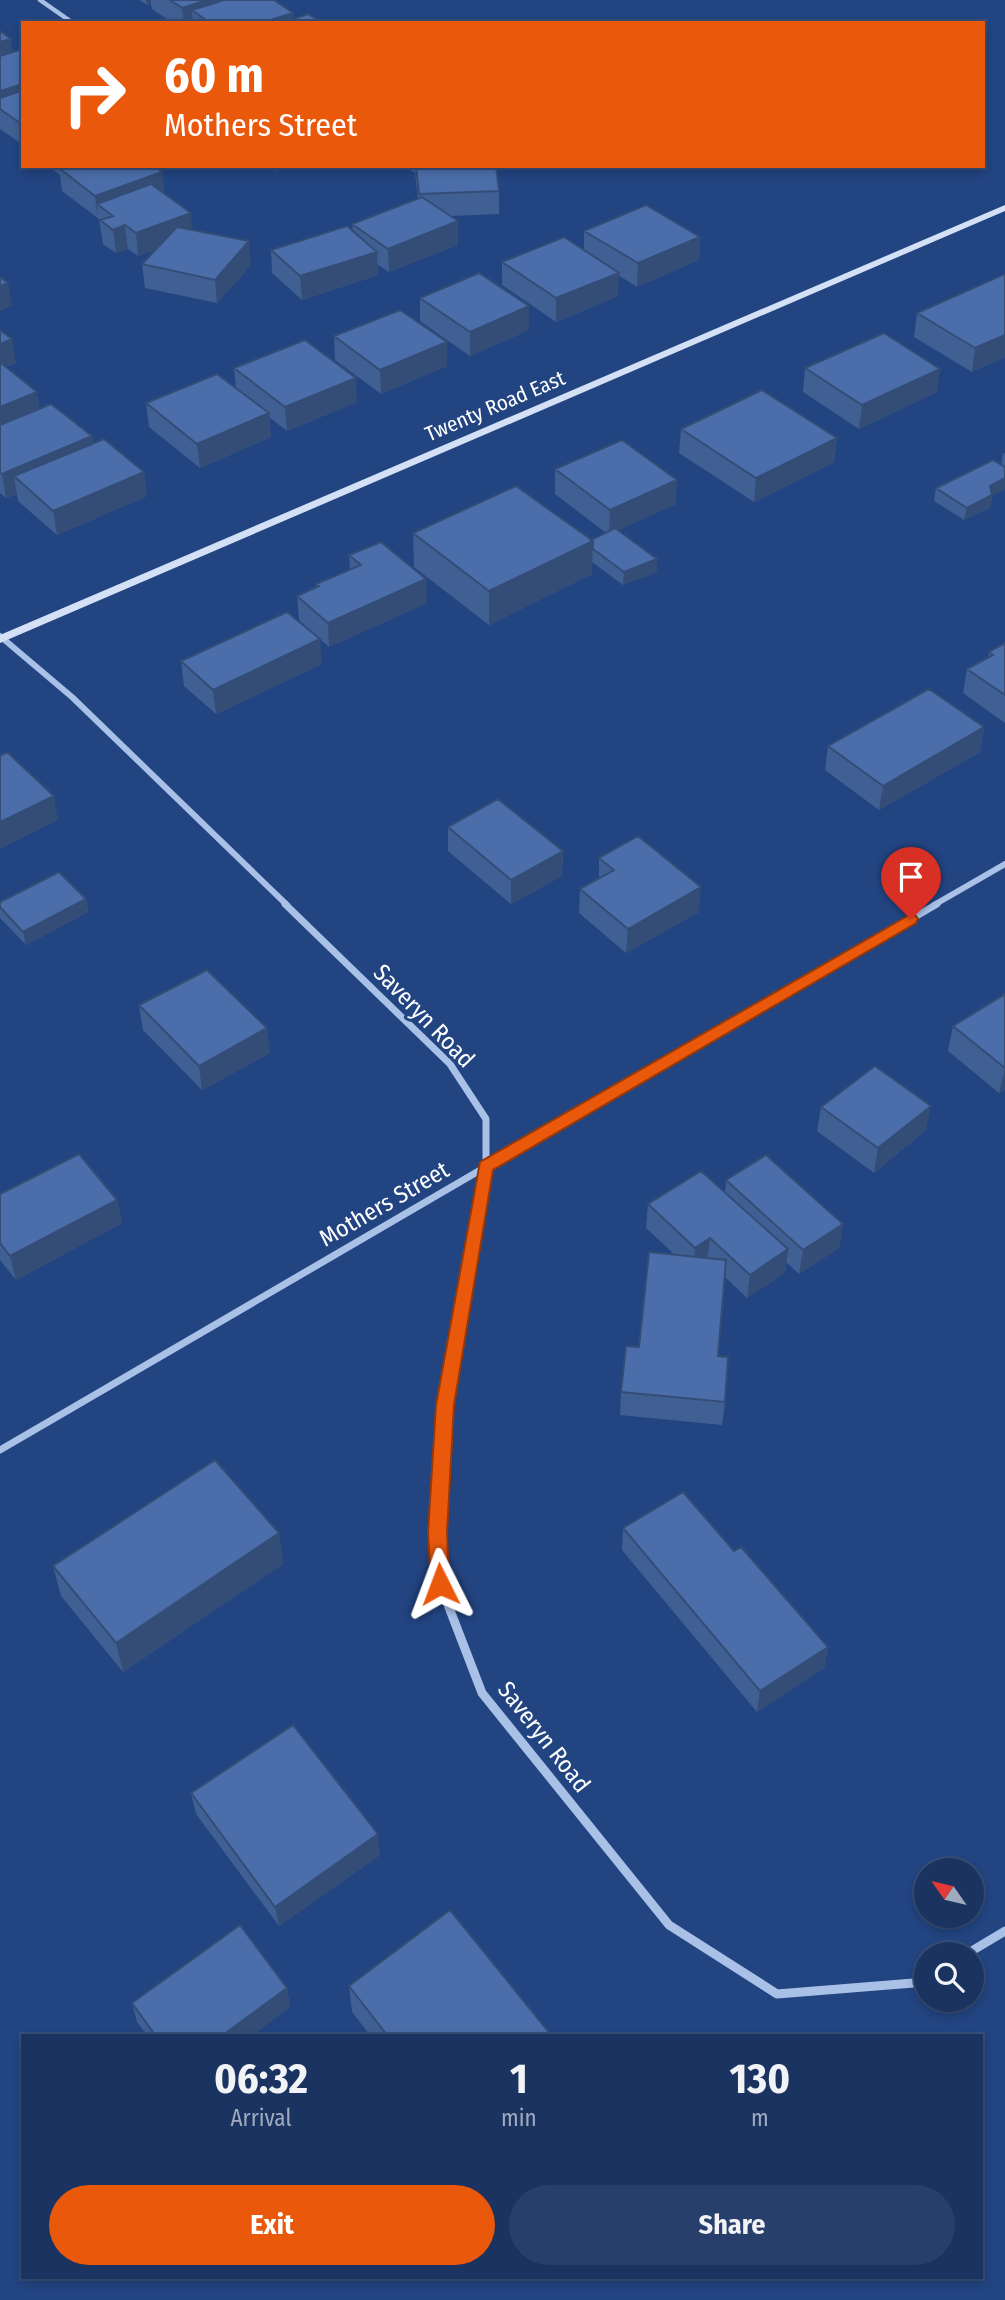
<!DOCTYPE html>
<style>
:root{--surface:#1a3361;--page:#273f6a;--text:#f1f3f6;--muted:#9faabd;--line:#384e76;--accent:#ea580c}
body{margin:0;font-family:"Fira Sans Condensed",sans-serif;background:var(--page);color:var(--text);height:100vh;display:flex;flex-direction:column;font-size:26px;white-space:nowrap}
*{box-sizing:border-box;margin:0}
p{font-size:23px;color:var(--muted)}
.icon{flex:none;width:38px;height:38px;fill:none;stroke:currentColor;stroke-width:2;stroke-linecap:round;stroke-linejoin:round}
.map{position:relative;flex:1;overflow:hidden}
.sheet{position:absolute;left:21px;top:2034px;width:962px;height:245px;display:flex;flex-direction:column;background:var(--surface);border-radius:0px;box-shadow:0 4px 10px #0003,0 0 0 2px var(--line)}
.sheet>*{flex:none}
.banner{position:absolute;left:21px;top:21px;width:964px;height:147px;border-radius:0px;box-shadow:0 4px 10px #0003,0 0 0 2px var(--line);background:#ea580c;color:#fff;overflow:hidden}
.needle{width:46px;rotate:304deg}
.fabs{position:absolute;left:914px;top:1858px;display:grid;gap:14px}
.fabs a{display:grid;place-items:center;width:70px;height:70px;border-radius:50%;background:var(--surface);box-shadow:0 4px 10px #0003,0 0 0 2px var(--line);font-size:35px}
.pin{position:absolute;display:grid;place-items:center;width:60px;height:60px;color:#fff;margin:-72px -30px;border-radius:50% 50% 50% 0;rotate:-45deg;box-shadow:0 0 7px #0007}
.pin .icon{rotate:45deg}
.me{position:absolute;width:77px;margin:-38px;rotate:357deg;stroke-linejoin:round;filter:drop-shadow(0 0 5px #0008)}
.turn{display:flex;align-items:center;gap:24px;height:147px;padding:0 28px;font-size:32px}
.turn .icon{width:91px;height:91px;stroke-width:2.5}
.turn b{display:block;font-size:49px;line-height:60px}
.eta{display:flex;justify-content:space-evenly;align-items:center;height:119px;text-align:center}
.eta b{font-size:42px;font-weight:700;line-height:49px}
.primary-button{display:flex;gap:14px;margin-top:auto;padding:14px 28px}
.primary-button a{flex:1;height:80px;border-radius:42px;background:var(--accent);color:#fff;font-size:28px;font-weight:700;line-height:80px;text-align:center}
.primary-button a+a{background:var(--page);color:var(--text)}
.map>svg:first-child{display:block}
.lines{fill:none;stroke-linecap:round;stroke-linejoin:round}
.street-far3{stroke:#a9c0e7;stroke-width:4.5}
.street-far2{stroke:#a9c0e7;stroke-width:6}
.street-far1{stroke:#a9c0e7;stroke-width:7}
.street{stroke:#a9c0e7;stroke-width:9}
.secondary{fill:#d3e0f6;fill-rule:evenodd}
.wall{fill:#405f92}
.shaded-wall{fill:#344d77}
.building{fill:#4b6eaa;stroke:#344d77;stroke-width:2}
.route{fill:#ea580c;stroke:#983908;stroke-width:2}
.labels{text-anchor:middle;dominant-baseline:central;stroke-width:6;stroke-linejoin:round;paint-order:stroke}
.far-street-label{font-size:21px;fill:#fff;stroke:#224481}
.street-label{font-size:24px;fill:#fff;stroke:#224481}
</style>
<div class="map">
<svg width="1005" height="2300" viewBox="0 0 1005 2300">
<rect width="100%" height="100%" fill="#224481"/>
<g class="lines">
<path class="street-far3" d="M 40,0 L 73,23
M 275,166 L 277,168"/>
<path class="street-far2" d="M 0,636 L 72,697 L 287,905
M 934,905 L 1005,864"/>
<path class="street-far1" d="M 285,904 L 450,1064 L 486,1119 L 486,1167 L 445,1405 L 437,1528
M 0,1450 L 937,904"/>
<path class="street" d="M 437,1526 L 440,1584 L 482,1693 L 669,1925 L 777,1994 L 926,1982
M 965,1955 L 1005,1931"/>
<path class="secondary" d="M 1005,205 L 1005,211 L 0,643 L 0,635 Z"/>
</g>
<path class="wall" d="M 139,0 L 274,0 L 293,13 L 293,19 L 322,23 L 173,23 L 152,9 L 151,4 L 147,5 Z
M 0,31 L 13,52 L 23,49 L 23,145 L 0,129 Z
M 48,166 L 154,166 L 162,172 L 164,194 L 193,230 L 251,265 L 217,303 L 145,288 L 142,264 L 155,250 L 138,256 L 128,249 L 116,253 L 103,244 L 99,219 L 62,191 L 60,175 Z
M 405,166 L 496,166 L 499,191 L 499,214 L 450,216 L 458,221 L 458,245 L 389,272 L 377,264 L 378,275 L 302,300 L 272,273 L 271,250 L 353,231 L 352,224 L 418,199 L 415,172 L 413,172 Z
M 584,231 L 700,237 L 699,260 L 637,287 L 618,275 L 618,296 L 556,322 L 502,285 L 502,262 L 584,250 Z
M 1005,274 L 1005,357 L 972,372 L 914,337 L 917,313 Z
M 420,298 L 529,306 L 529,330 L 470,356 L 420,321 Z
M 0,330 L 16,363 L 6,367 L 40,409 L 92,436 L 93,444 L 144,472 L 147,496 L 57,535 L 18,501 L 17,494 L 6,498 L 0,493 Z
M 334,336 L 447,366 L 381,394 L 335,360 Z
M 234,368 L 357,402 L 287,431 L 269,417 L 271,437 L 200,468 L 149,427 L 146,403 L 236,388 Z
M 805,368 L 937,392 L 859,429 L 803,392 Z
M 681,429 L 837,438 L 834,462 L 754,502 L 679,453 Z
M 1005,453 L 1005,489 L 992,496 L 990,508 L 964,520 L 934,501 L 936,488 L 1001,465 L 1003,454 Z
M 555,469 L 676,504 L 618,530 L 657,572 L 623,585 L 592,562 L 592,574 L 489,625 L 414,567 L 413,533 L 591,540 L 606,533 L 555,494 Z
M 349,555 L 427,603 L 329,647 L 299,620 L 297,596 L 317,588 L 316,584 L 350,570 Z
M 1005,643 L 1005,723 L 963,693 L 967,669 L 988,658 L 989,652 Z
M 181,661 L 322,664 L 216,714 L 184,686 Z
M 984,727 L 980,752 L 879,810 L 825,770 L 828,746 Z
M 448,827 L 563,851 L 562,876 L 511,904 L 448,851 Z
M 599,858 L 699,912 L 626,953 L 579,913 L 580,889 L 599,878 Z
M 86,899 L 88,912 L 26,945 L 0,918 L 0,902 Z
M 1005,994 L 1005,1089 L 999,1093 L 948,1051 L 953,1026 Z
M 139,1005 L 270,1053 L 202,1090 L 143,1030 Z
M 821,1107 L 926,1130 L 874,1173 L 817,1131 Z
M 726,1180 L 843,1224 L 839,1248 L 799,1274 L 786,1262 L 785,1273 L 747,1298 L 725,1277 L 718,1356 L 725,1402 L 722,1425 L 620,1415 L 621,1392 L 675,1255 L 646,1228 L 648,1204 L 725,1192 Z
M 0,1194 L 117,1200 L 122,1223 L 16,1280 L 0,1260 Z
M 623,1528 L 734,1551 L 828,1647 L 824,1668 L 757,1712 L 622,1550 Z
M 279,1533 L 283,1564 L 123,1672 L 61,1596 L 53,1566 Z
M 191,1793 L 380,1855 L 279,1926 L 196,1814 Z
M 349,1986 L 551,2035 L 370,2035 L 352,2012 Z
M 287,1988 L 290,2007 L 252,2035 L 147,2035 L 137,2022 L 132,2003 Z"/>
<path class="shaded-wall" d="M 146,0 L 151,0 L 151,4 L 147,5 Z
M 207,0 L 259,0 L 192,10 L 193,23 L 184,23 L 182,8 Z
M 293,13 L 294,23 L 261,23 Z
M 11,39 L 14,61 L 0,66 L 0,42 Z
M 23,84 L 23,107 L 0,109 L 0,91 Z
M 162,172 L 165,196 L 97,204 L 98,219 L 95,196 Z
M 191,213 L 193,236 L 138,256 L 136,233 Z
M 458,221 L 458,245 L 389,272 L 388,249 Z
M 125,225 L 128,249 L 116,253 L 113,230 Z
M 700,237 L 699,260 L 637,287 L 638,263 Z
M 249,241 L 251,265 L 217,303 L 215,280 Z
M 377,252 L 378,275 L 302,300 L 300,276 Z
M 619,273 L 618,296 L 556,322 L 556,298 Z
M 8,283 L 12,306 L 0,311 L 0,286 Z
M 529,306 L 529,330 L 470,356 L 470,332 Z
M 1005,335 L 1005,357 L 972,372 L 975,348 Z
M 12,339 L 16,363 L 0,369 L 0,344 Z
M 447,342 L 447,366 L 381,394 L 380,370 Z
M 940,369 L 937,392 L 859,429 L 862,405 Z
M 356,378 L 357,402 L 287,431 L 285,407 Z
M 37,392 L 41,416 L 0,433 L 0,407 Z
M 269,413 L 271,437 L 200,468 L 197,444 Z
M 92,436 L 95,460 L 14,476 L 17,494 L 6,498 L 2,474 Z
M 837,438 L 834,462 L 754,502 L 756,478 Z
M 144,472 L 147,496 L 57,535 L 53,511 Z
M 1005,478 L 1005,489 L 992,496 L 990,508 L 964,520 L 967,508 L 990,486 Z
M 677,480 L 676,504 L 609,535 L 610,510 Z
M 593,541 L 592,574 L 489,625 L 489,591 Z
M 657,559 L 657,572 L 623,585 L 624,572 Z
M 426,579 L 427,603 L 329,647 L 328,623 Z
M 320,639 L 322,664 L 216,714 L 213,690 Z
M 984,727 L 980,752 L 879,810 L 883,786 Z
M 54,796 L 58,820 L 0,849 L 0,822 Z
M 563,851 L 562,876 L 511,904 L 511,880 Z
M 701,887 L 699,912 L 626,953 L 628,929 Z
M 86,899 L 88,912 L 26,945 L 23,932 Z
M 267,1028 L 270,1053 L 202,1090 L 199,1066 Z
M 1005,1068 L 1005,1089 L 999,1093 Z
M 931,1106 L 926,1130 L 874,1173 L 878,1148 Z
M 117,1200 L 122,1223 L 16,1280 L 10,1256 Z
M 843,1224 L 839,1248 L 799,1274 L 803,1250 Z
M 710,1238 L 707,1262 L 693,1272 L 695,1248 Z
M 788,1249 L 785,1273 L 747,1298 L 750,1275 Z
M 279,1533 L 283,1564 L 123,1672 L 116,1643 Z
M 828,1647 L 824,1668 L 757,1712 L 760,1691 Z
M 378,1834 L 380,1855 L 279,1926 L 275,1907 Z
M 287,1988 L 290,2007 L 252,2035 L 223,2035 Z"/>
<path class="building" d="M 170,0 L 207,0 L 182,8 Z
M 224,0 L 274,0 L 293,13 L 261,23 L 210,23 L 192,10 Z
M 308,14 L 322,23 L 281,23 Z
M 0,31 L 11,39 L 0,42 Z
M 23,49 L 23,84 L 0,91 L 0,56 Z
M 23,90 L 23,125 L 0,109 L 0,98 Z
M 65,166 L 154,166 L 162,172 L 95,196 L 59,168 Z
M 416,166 L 496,166 L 499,191 L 419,194 Z
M 151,184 L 191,213 L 136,233 L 125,225 L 113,230 L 100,220 L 113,216 L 97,204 Z
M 422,197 L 458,221 L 388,249 L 352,224 Z
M 646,205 L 700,237 L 638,263 L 584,231 Z
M 347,226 L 377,252 L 300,276 L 271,250 Z
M 177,227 L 249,241 L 215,280 L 142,264 Z
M 564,237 L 619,273 L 556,298 L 502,262 Z
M 479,273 L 529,306 L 470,332 L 420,298 Z
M 1005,274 L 1005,335 L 975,348 L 917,313 Z
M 0,277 L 8,283 L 0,286 Z
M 400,310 L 447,342 L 380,370 L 334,336 Z
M 0,330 L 12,339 L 0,344 Z
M 884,333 L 940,369 L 862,405 L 805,368 Z
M 305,340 L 356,378 L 285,407 L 234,368 Z
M 0,362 L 37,392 L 0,407 Z
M 217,374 L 269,413 L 197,444 L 146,403 Z
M 762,390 L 837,438 L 756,478 L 681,429 Z
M 51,404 L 92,436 L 2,474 L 0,473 L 0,425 Z
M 104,439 L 144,472 L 53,511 L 14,476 Z
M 622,440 L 677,480 L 610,510 L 555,469 Z
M 993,460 L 1005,467 L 1005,478 L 990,486 L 992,495 L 967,508 L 936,488 Z
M 516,486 L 593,541 L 489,591 L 413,533 Z
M 615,528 L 657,559 L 624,572 L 593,549 L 593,541 L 591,540 Z
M 381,542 L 426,579 L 328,623 L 297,596 L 319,586 L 316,584 L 361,565 L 349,555 Z
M 287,612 L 320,639 L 213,690 L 181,661 Z
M 1005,643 L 1005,695 L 967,669 L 993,655 L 989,652 Z
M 929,689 L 984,727 L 883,786 L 828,746 Z
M 7,752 L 54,796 L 0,822 L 0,756 Z
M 498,799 L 563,851 L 511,880 L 448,827 Z
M 638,836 L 701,887 L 628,929 L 580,889 L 614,870 L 599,858 Z
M 59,872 L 86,899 L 23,932 L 0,907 L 0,902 Z
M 207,970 L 267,1028 L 199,1066 L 139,1005 Z
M 1005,994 L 1005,1068 L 953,1026 Z
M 875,1066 L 931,1106 L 878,1148 L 821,1107 Z
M 79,1154 L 117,1200 L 10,1256 L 0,1243 L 0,1194 Z
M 766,1155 L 843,1224 L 803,1250 L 726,1180 Z
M 701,1171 L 788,1249 L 750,1275 L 710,1238 L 695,1248 L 648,1204 Z
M 649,1252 L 726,1260 L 718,1356 L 728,1357 L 725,1402 L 621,1392 L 626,1346 L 639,1347 Z
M 215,1460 L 279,1533 L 116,1643 L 53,1566 Z
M 683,1492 L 734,1551 L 741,1547 L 828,1647 L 760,1691 L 623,1528 Z
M 293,1725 L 378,1834 L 275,1907 L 191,1793 Z
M 450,1910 L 551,2035 L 387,2035 L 349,1986 Z
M 240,1925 L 287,1988 L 223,2035 L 155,2035 L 132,2003 Z"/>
<path class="route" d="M 911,914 L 916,916 L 918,919 L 916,923 L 493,1170 L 454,1405 L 447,1533 L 449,1584 L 447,1590 L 440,1592 L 434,1590 L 431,1584 L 428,1533 L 436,1405 L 480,1162 Z"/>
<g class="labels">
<g class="far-street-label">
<text transform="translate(495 406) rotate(-23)">Twenty Road East</text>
</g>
<g class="street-label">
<text transform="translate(424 1016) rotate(46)">Saveryn Road</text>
<text transform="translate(384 1204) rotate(-30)">Mothers Street</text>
<text transform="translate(544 1737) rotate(52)">Saveryn Road</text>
</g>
</g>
</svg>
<div class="fabs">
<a><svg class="needle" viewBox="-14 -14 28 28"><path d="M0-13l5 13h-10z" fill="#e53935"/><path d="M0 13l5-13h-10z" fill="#9faabd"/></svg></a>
<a><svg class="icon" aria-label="search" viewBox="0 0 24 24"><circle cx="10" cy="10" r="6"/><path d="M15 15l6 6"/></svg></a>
</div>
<div class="pin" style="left:911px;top:919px;background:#d93025"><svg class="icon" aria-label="arrive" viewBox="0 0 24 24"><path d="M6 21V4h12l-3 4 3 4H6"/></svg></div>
<svg class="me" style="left:440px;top:1584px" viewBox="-20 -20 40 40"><path d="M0-17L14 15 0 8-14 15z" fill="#ea580c" stroke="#fff" stroke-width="4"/></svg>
<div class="banner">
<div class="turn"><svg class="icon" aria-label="right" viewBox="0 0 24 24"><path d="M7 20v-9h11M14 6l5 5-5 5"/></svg><div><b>60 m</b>Mothers Street</div></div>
</div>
<section class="sheet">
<div class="eta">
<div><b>06:32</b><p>Arrival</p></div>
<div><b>1</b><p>min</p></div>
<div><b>130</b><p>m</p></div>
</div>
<div class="primary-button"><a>Exit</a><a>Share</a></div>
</section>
</div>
